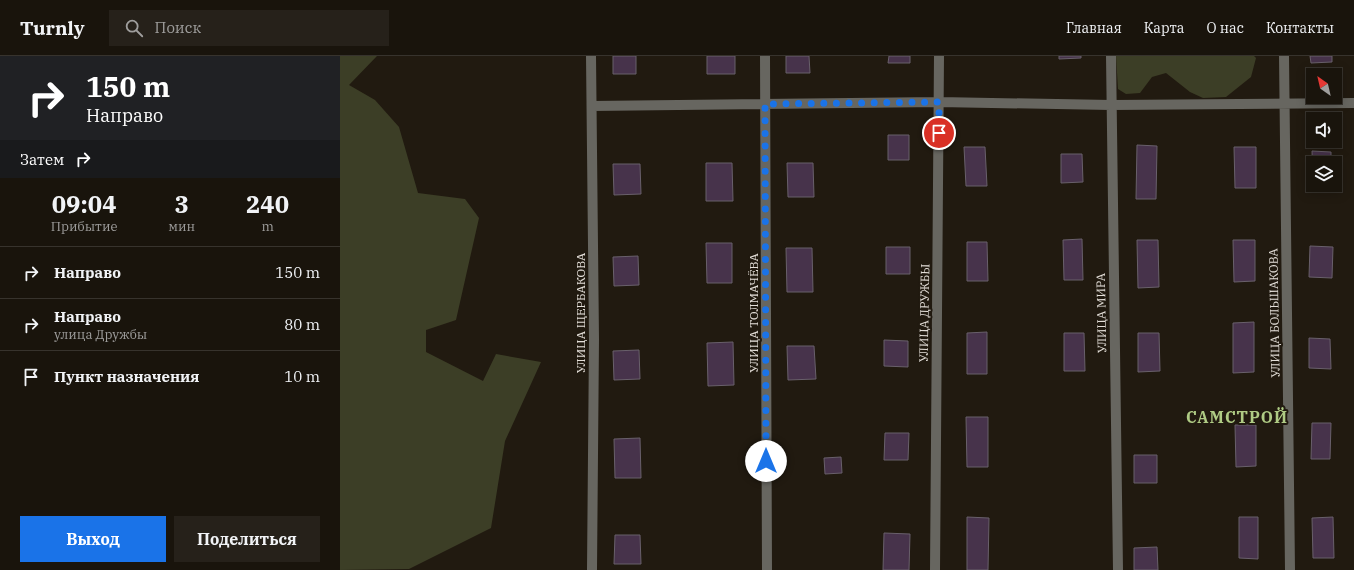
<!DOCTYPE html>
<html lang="ru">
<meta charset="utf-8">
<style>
:root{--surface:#19140c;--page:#26211a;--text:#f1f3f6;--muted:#9f9e9d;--line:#37332d;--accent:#1a73e8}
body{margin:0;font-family:"IBM Plex Serif",serif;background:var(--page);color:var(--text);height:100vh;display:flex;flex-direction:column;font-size:15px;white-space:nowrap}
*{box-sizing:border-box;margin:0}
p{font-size:13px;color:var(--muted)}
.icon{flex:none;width:22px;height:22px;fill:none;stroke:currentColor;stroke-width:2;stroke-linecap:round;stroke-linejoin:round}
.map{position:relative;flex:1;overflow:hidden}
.details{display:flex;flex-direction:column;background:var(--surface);width:340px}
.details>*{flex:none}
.guide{background:#202124;color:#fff;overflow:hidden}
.needle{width:26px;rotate:326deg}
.tools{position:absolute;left:966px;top:12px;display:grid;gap:8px}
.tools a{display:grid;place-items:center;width:36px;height:36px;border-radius:0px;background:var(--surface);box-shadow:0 2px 10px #0003,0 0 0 1px var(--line);font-size:20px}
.pin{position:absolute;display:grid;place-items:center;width:34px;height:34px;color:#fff;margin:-17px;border:2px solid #fff;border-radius:50%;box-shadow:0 1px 4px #0007}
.me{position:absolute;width:44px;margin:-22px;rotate:0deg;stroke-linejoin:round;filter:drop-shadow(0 0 3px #0008)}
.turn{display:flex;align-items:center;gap:14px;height:84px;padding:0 20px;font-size:18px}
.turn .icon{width:52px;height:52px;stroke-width:2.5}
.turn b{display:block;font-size:28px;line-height:34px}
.then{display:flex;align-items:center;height:38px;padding:0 20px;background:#0003;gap:8px;font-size:15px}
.eta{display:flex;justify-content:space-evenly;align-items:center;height:68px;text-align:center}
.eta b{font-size:24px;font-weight:800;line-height:28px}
.button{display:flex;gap:8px;margin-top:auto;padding:8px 20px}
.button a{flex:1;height:46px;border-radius:0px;background:var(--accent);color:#fff;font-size:16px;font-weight:800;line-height:46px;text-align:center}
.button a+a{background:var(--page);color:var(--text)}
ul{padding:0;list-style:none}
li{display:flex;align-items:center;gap:12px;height:52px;padding:0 20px;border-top:1px solid var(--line)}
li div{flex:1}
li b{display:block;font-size:15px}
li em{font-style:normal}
header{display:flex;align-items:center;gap:24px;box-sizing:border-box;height:56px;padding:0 20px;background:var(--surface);border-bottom:1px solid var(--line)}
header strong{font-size:19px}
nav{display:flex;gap:22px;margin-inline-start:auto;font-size:14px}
.search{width:280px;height:36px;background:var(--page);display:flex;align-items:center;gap:10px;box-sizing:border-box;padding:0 14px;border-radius:0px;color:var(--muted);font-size:15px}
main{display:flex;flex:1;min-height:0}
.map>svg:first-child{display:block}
.green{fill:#3c3e26}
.building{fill:#47334b;stroke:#69606b}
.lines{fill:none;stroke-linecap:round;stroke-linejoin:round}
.minor{stroke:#676660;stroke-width:10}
.route{stroke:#1a73e8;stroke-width:7;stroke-dasharray:0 12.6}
.labels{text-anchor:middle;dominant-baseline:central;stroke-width:4;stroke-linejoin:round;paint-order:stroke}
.street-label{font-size:12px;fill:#e4dfd9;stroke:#211a10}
.district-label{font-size:16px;font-weight:bold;letter-spacing:1px;fill:#afcb84;stroke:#211a10}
</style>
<header>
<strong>Turnly</strong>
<div class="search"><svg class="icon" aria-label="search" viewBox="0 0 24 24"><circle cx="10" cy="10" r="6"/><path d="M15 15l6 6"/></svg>Поиск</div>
<nav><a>Главная</a><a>Карта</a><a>О нас</a><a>Контакты</a></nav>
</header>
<main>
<section class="details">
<div class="guide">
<div class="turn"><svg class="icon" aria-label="right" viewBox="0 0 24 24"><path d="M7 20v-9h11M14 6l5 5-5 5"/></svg><div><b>150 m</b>Направо</div></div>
<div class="then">Затем<svg class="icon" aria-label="right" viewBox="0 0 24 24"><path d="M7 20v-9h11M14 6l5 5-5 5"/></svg></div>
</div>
<div class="eta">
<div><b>09:04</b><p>Прибытие</p></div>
<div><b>3</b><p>мин</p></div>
<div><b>240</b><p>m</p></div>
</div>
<ul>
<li><svg class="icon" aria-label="right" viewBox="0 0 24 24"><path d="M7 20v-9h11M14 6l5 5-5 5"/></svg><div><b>Направо</b></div><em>150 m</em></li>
<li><svg class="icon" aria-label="right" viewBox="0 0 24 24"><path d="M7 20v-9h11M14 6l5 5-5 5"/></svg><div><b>Направо</b><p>улица Дружбы</p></div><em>80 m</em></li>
<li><svg class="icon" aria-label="arrive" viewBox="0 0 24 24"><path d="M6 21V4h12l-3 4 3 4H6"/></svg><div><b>Пункт назначения</b></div><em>10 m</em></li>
</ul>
<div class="button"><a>Выход</a><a>Поделиться</a></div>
</section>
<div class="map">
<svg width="1014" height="514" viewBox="0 0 1014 514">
<rect width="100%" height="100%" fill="#211a10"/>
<path class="green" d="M 0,0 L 37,0 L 9,29 L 35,44 L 59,71 L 78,137 L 125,143 L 139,162 L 116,264 L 86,274 L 86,296 L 143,325 L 156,298 L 201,306 L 165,385 L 151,472 L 69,513 L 0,514 Z
M 776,0 L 914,0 L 916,2 L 911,21 L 886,41 L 863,42 L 850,36 L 826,17 L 812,21 L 800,37 L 786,38 L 778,33 Z"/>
<path class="building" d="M 273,0 L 296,0 L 296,18 L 273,18 Z
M 367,0 L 395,0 L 395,18 L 367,18 Z
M 446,0 L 469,0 L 470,17 L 446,17 Z
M 549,0 L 570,0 L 570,7 L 548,7 Z
M 719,0 L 741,0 L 741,2 L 719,3 Z
M 970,0 L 992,0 L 992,6 L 971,7 Z
M 548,79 L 569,79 L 569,104 L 548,104 Z
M 797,89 L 817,90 L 816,143 L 796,143 Z
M 624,91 L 645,91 L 647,130 L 626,130 Z
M 894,91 L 916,91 L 916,132 L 895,132 Z
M 972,95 L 991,96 L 991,107 L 973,107 L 973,127 Z
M 721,98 L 742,98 L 743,126 L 721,127 Z
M 366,107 L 392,107 L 393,145 L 366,145 Z
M 447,107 L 473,107 L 474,141 L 448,141 Z
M 273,108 L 300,108 L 301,138 L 274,139 Z
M 973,129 L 992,129 L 992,135 L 973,136 Z
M 742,183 L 743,224 L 724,224 L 723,184 Z
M 797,184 L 818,184 L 819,231 L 798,232 Z
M 893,184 L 915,184 L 915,225 L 894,226 Z
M 627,186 L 647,186 L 648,225 L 627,225 Z
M 366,187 L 392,187 L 392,227 L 367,227 Z
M 970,190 L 993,191 L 992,222 L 969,221 Z
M 546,191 L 570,191 L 570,218 L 546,218 Z
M 446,192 L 472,192 L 473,236 L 447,236 Z
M 298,200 L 299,229 L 274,230 L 273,201 Z
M 914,266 L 914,316 L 893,317 L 893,267 Z
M 647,276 L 647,318 L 627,318 L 627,277 Z
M 724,277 L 744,277 L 745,315 L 724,315 Z
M 798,277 L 819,277 L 820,315 L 798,316 Z
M 969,282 L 990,283 L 991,313 L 969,312 Z
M 544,284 L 568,285 L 568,311 L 544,310 Z
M 393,286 L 394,329 L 368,330 L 367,287 Z
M 447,290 L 474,290 L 476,323 L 448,324 Z
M 299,294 L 300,323 L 274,324 L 273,295 Z
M 626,361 L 648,361 L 648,411 L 627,411 Z
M 972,367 L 991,367 L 990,403 L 971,403 Z
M 895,369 L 916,369 L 916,410 L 896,411 Z
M 545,377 L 569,377 L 568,404 L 544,404 Z
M 300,382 L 301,422 L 275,422 L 274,383 Z
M 794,399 L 817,399 L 817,427 L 794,427 Z
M 501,401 L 502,417 L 485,418 L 484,402 Z
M 627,461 L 649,462 L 648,514 L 627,514 Z
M 899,461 L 918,461 L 918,503 L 899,502 Z
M 993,461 L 994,502 L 973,502 L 972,462 Z
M 544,477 L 570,478 L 569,514 L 543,514 Z
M 275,479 L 300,479 L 301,508 L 274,508 Z
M 817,491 L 818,514 L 794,514 L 794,492 Z"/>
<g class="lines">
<path class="minor" d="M 251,0 L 254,283 L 252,514
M 425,0 L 427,514
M 771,0 L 778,514
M 944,0 L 950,514
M 252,50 L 599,46 L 771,49 L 1014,47
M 595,514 L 599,0"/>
</g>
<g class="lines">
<path class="route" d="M 426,405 L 425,48 L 599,46 L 599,77"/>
</g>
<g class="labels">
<g class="street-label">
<text transform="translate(240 257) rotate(-90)">УЛИЦА ЩЕРБАКОВА</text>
<text transform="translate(413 257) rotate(-90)">УЛИЦА ТОЛМАЧЁВА</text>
<text transform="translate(584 257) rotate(-89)">УЛИЦА ДРУЖБЫ</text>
<text transform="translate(761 257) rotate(-91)">УЛИЦА МИРА</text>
<text transform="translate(934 257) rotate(-91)">УЛИЦА БОЛЬШАКОВА</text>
</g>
<g class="district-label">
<text x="897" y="361">САМСТРОЙ</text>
</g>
</g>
</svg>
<div class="tools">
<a><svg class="needle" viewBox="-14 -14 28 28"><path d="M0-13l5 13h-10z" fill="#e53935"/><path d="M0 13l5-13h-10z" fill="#9f9e9d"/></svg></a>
<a><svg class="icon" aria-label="sound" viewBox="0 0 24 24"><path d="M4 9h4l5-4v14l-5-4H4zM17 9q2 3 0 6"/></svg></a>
<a><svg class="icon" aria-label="layers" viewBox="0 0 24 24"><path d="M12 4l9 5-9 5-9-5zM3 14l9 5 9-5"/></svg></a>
</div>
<div class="pin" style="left:599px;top:77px;background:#d93025"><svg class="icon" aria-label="arrive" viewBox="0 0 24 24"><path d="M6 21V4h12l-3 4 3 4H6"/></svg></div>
<svg class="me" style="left:426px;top:405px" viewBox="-20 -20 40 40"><circle r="19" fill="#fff"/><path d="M0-13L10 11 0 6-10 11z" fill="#1a73e8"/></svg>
</div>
</main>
